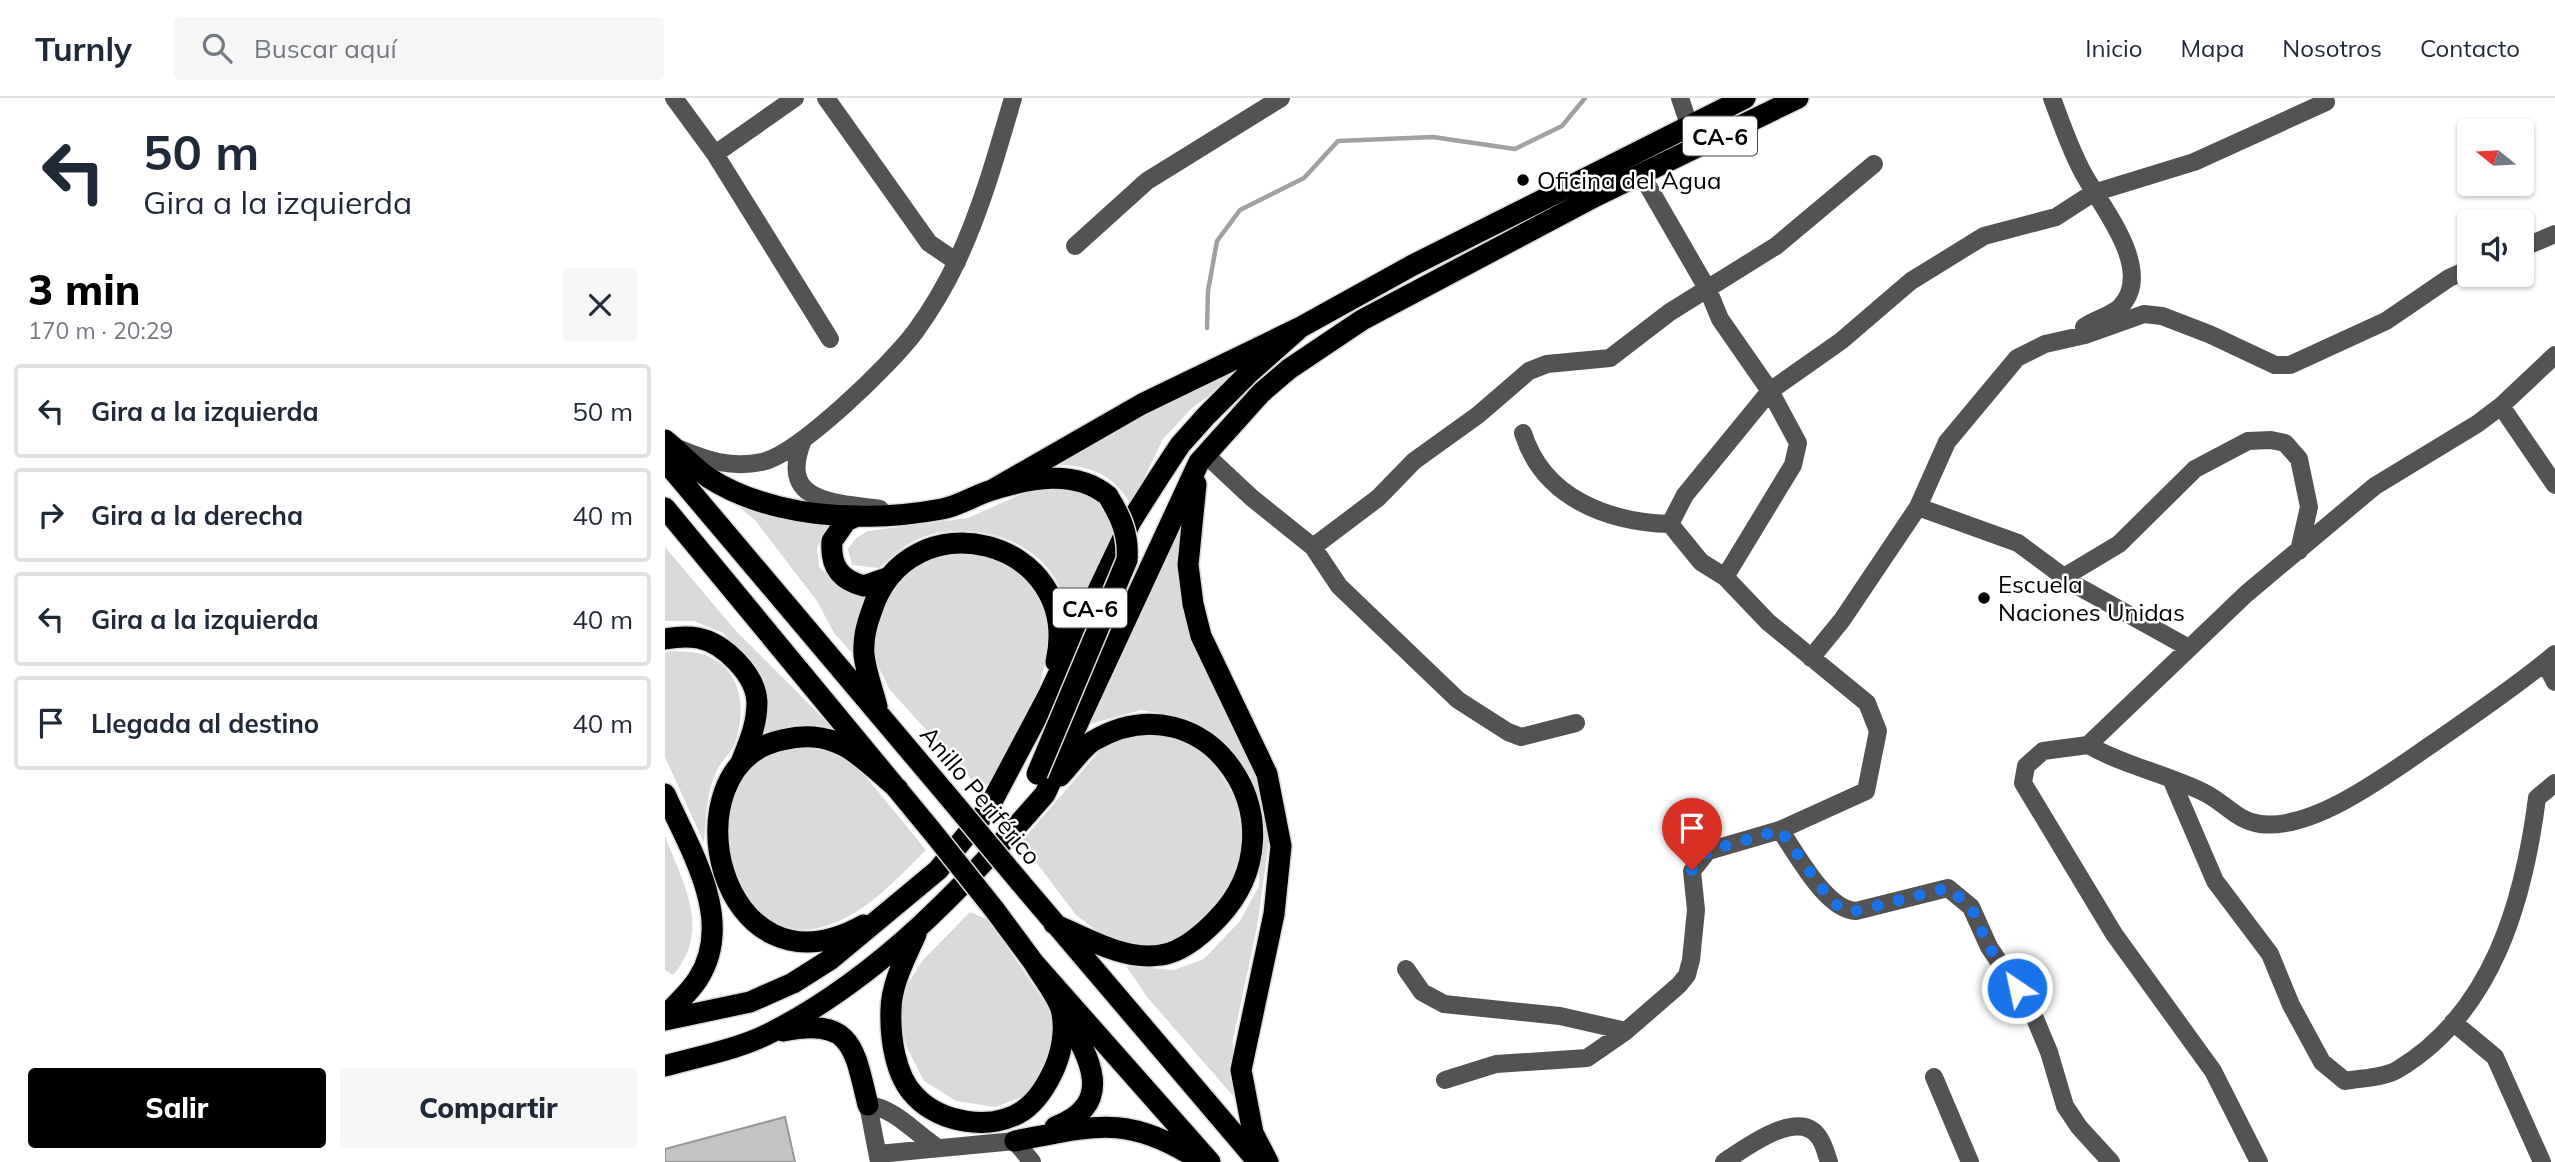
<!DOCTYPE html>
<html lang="es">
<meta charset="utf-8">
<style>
:root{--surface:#fff;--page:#f6f6f7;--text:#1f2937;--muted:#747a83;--line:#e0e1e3;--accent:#000}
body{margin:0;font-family:Mulish,sans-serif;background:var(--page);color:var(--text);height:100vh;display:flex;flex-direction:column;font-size:26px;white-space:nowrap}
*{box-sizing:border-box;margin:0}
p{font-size:23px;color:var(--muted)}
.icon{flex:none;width:38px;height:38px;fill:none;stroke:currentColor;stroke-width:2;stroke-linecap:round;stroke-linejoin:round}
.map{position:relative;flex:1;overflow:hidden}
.panel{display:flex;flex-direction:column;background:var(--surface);width:665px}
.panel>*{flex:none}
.hud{background:#fff;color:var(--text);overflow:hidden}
.needle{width:46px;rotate:288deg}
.tools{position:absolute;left:1792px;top:21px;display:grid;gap:14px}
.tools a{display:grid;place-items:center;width:77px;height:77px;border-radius:7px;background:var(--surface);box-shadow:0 2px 5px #0004;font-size:35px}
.pin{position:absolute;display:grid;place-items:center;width:60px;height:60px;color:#fff;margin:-72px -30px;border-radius:50% 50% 50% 0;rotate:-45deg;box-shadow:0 0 7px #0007}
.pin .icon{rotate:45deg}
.me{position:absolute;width:77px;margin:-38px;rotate:326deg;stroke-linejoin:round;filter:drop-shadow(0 0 5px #0008)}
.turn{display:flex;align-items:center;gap:24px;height:147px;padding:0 28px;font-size:32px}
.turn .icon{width:91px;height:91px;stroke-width:2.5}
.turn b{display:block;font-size:49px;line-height:60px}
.round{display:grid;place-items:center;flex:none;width:74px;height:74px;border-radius:7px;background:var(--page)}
.overview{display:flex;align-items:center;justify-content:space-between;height:119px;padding:0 28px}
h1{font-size:42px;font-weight:800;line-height:52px;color:var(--accent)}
.action{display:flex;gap:14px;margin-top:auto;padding:14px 28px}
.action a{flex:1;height:80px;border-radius:7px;background:var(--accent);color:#fff;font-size:28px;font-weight:800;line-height:80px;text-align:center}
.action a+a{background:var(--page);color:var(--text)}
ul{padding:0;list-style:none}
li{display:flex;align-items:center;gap:21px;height:94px;margin:0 14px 10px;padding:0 14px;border:4px solid var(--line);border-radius:7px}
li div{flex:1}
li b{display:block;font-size:26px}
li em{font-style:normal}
header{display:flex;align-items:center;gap:42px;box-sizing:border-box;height:98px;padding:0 35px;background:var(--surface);border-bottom:2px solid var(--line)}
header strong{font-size:33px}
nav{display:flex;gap:38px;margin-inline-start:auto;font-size:24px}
.search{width:490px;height:63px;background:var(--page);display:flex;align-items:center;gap:18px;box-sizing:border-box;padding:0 24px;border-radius:7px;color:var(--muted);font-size:26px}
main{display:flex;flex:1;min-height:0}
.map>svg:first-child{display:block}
.green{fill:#dadada}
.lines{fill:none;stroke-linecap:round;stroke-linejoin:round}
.stream{stroke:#a1a1a1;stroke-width:4.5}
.building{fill:#c3c3c3;stroke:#979797;stroke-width:2}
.highway-casing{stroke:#dbdbdb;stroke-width:24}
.minor{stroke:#535353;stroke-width:18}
.highway{stroke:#000;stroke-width:21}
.highway-bridge-casing{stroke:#dbdbdb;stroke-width:24;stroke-linecap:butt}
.highway-bridge{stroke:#000;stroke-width:21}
.route{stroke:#1a73e8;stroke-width:12;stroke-dasharray:0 21.6}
.poi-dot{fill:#000;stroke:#fff;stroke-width:2.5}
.labels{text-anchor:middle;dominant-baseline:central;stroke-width:5;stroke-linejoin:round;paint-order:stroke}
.shield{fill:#fff;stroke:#4c4c4c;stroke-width:2}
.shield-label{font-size:23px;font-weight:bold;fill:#000}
.poi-label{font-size:24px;fill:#000;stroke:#fff;text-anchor:start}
.street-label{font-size:24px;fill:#000;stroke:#fff}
</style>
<header>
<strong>Turnly</strong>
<div class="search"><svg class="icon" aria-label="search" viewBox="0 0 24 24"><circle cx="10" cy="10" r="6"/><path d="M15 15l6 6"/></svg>Buscar aquí</div>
<nav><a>Inicio</a><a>Mapa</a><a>Nosotros</a><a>Contacto</a></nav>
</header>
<main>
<section class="panel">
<div class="hud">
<div class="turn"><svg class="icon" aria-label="left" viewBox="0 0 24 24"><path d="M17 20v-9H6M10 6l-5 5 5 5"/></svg><div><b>50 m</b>Gira a la izquierda</div></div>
</div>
<div class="overview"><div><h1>3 min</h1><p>170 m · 20:29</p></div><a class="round"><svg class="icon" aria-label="close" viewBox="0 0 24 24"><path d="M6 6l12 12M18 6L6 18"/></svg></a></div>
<ul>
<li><svg class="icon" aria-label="left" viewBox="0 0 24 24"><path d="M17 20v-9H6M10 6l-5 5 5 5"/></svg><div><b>Gira a la izquierda</b></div><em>50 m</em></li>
<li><svg class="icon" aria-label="right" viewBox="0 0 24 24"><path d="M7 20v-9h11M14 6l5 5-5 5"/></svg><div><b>Gira a la derecha</b></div><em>40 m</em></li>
<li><svg class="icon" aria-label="left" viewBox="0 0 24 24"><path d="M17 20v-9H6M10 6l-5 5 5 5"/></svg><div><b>Gira a la izquierda</b></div><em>40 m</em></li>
<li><svg class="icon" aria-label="arrive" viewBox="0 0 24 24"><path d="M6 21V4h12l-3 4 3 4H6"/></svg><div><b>Llegada al destino</b></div><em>40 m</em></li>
</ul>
<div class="action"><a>Salir</a><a>Compartir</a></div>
</section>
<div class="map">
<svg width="1890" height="1064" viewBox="0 0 1890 1064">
<rect width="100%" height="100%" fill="#fff"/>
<path class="green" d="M 575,269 L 567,281 L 527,310 L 498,341 L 466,407 C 446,371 416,365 377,367 Z
M 381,385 L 433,396 L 454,427 L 403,542 C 402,525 402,504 394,488 C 372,440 305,422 258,439 C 241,445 228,458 214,470 L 187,467 L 183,451 L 191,440 L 203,433 L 303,420 Z
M 47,386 L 112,413 L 164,428 L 152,450 L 154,469 L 180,492 L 209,494 L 190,527 L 189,557 L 169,535 L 152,503 L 90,422 Z
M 514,428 L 515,470 L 605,710 L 603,750 L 592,829 L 568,942 L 568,998 L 483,900 L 461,868 L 509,872 L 539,861 L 575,823 L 594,788 L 595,709 L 582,675 L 562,646 L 523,621 L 476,612 L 425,626 Z
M 0,449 L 71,533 L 174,636 C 144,625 122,623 94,641 L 90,574 L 72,549 L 58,535 L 29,523 L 0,523 Z
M 276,454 L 323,457 L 349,468 L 370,489 L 384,525 L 385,547 L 372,597 L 326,684 L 314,690 L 225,592 L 211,564 L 208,525 L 234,480 Z
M 5,553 C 15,554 27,553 37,556 C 77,568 82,611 70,645 C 66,655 57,662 52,672 C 41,694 41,721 39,745 L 0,659 L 0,554 Z
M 499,633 L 545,658 L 571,702 L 578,745 L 573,778 L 558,806 L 511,843 L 489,848 L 465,848 L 437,837 L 411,817 L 356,744 L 436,651 L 460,638 Z
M 140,649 L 169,655 L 193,669 L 261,752 C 231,781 204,813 164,827 C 66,863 20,678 113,651 C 121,649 131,650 140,649 Z
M 0,738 C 18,786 47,832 8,877 L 0,872 Z
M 305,814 L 324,822 L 383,909 L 392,942 L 380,974 L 360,998 L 330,1009 L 291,1003 L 259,983 L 242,950 L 234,920 L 241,888 L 258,862 Z"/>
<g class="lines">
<path class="stream" d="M 542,230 L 543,193 L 552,143 L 575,112 L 639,80 L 673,43 L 768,39 L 850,51 L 897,28 L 920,0"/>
</g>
<path class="building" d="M 120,1019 L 130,1064 L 0,1064 L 0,1051 Z"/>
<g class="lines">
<g class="highway-casing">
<path id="highway" d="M 0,342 C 15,354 28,369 44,380 C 86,407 143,418 192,418 C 219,419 250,416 277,411 C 294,408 310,397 327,392 C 365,380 410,371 443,398
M 0,363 L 288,704
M 531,386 L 523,467 L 528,506 L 536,538 L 602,676 L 616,748 L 609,816 L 576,972 L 588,1035 L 603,1064
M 327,392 L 477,306 L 636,229 L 748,167 L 1080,0
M 0,410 L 266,732
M 192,418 L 181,423 L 167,443 C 165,468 175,482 199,488 L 222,480
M 0,541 C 11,539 22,538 33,540 C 59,545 91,577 92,604 C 92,626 85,642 77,662
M 212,609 C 208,592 201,575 199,557 C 198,543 201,528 206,515 C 242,396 419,440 391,564
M 0,696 C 24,750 71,822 33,881 C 24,895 11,906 0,918
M 354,783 L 593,1064
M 329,811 L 369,865 L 545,1064
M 389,826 C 421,840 460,863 496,857 C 517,854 539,835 553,820 C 643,726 542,576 428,643 C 416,651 405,668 395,678
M 199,827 C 52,909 0,666 117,642 C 139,637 158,637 179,648 C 198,658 216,677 233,691
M 251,836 C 241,859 226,886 226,912 C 225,939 230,978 250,998 C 275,1025 327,1034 359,1012 C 374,1001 383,985 390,969 C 397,952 401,930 396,911 C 391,896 377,879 369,865
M 0,922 L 85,904 L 128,885 L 166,861 L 273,772 L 323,711 L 383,598 L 466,423 L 494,379 L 515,347 L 541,318 L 583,276 L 636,229
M 118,933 C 188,919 189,950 203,1007
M 0,968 C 35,958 75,951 107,934 C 216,878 301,787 380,696 L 534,364 L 596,295 L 624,271 L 697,222 L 931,98 L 1133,0
M 390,1029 C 453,1005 423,957 399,916
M 350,1043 C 429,1028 462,1015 534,1062"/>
</g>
<path class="minor" d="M 9,0 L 50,56 L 165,241
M 161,0 L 264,145 L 292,164
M 1015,0 L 1024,27
M 1387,0 C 1396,24 1404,48 1416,71 C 1432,104 1491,170 1456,208 C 1448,217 1430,221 1419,229
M 50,56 L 130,0
M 976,76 L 1043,192 L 1055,221 L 1105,293 L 1133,345 L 1128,367 L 1060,479
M 410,148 L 482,83 L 616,0
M 1857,150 L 1890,136
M 1836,308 L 1890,387
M 138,342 C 112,406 170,404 215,411
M 15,351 C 43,363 67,370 97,364 C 134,356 226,266 250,234 C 266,212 282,185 293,161 C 317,109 332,55 348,0
M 541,357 L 587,400 L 648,449 L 674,488 L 793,602 L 843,634 L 856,639 L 911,625
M 1253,409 L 1353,445 L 1407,485 L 1524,550
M 1005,426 L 1020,397 L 1105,293 L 1176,243 L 1246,183 L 1319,138 L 1391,119 L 1428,95 L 1529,64 L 1661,4
M 648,449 L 713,400 L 749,363 L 813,317 L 864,273 L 882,266 L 945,260 L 1005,214 L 1111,148 L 1209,66
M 1399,479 L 1454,446 L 1530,371 L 1583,343 L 1606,342 L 1620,345 L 1634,361 L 1644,409 L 1634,453
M 1146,560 L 1177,522 L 1253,409 L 1282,344 L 1352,260 L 1380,246 L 1420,237 L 1479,216 L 1497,218 L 1544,236 L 1610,267 L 1625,267 L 1721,223 L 1784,180 L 1804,171
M 1880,565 L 1890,584
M 1423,647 C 1460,668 1502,676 1540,695 C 1560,705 1572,723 1595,726 C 1650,733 1727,673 1770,644 C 1811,615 1852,588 1890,556
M 1507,683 L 1550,783 L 1605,856 L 1626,907 L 1657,964 L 1680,983 C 1695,980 1718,980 1732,972 C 1828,915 1859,802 1872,700 L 1890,685
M 1115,732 C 1132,756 1161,812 1191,813 L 1283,790 L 1306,809 L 1324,849 L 1366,911 L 1384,954 L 1400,1008 L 1414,1029 L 1446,1064
M 741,871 L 757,894 L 779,906 L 895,918 L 961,933
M 1788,924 L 1830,959 L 1877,1064
M 1269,979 L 1305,1064
M 780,982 L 831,966 L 922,960 L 961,933 L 1014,887 L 1022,877 L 1026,862 L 1031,812 L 1027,773 L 1043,753 L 1115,732 L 1201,693 L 1213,633 L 1202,605 L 1103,524 L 1060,479 L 1036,464 L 1005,426 C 941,424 878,399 858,335
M 213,1056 L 350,1043 L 367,1064
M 214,1064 L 203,1007 C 230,1010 251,1036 273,1050
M 1059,1064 C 1079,1051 1132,1010 1153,1038 C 1159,1045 1161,1056 1164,1064
M 1594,1064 L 1548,973 L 1449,836 L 1358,685 L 1361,668 L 1378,653 L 1423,647 L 1581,496 L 1710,388 L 1812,326 L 1836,308 L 1890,257"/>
<use href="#highway" class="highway"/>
<g class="highway-bridge-casing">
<path id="highway-bridge" d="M 372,676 L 462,462 C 464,437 456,419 443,398
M 288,704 L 354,783
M 266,732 L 329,811"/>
</g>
<use href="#highway-bridge" class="highway-bridge"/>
</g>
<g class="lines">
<path class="route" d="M 1027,772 L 1043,753 L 1115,732 L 1167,804 L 1181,813 L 1191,813 L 1283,790 L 1306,809 L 1324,849 L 1352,890"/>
</g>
<g class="poi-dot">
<circle cx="858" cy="82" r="7"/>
<circle cx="1319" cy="500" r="7"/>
</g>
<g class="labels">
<g class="shield">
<rect x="1018" y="18.5" width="74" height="39" rx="5"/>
<rect x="388" y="490.5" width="74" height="39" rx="5"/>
</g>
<g class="shield-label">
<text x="1055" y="38">CA-6</text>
<text x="425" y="510">CA-6</text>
</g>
<g class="poi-label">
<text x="872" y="82">Oficina del Agua</text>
<text x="1333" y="486">Escuela<tspan x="1333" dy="28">Naciones Unidas</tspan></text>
</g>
<g class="street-label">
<text transform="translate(316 697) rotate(50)">Anillo Periférico</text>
</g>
</g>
</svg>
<div class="tools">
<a><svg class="needle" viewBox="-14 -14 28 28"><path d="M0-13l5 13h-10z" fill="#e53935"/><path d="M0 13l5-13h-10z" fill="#747a83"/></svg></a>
<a><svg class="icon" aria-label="sound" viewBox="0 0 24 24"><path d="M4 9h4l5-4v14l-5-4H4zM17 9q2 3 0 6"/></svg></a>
</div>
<div class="pin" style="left:1027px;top:772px;background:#d93025"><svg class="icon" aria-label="arrive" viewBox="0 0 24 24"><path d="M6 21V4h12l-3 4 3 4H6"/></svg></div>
<svg class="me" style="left:1352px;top:890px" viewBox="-20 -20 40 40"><circle r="17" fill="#1a73e8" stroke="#fff" stroke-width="3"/><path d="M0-11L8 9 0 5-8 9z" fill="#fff"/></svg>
</div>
</main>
